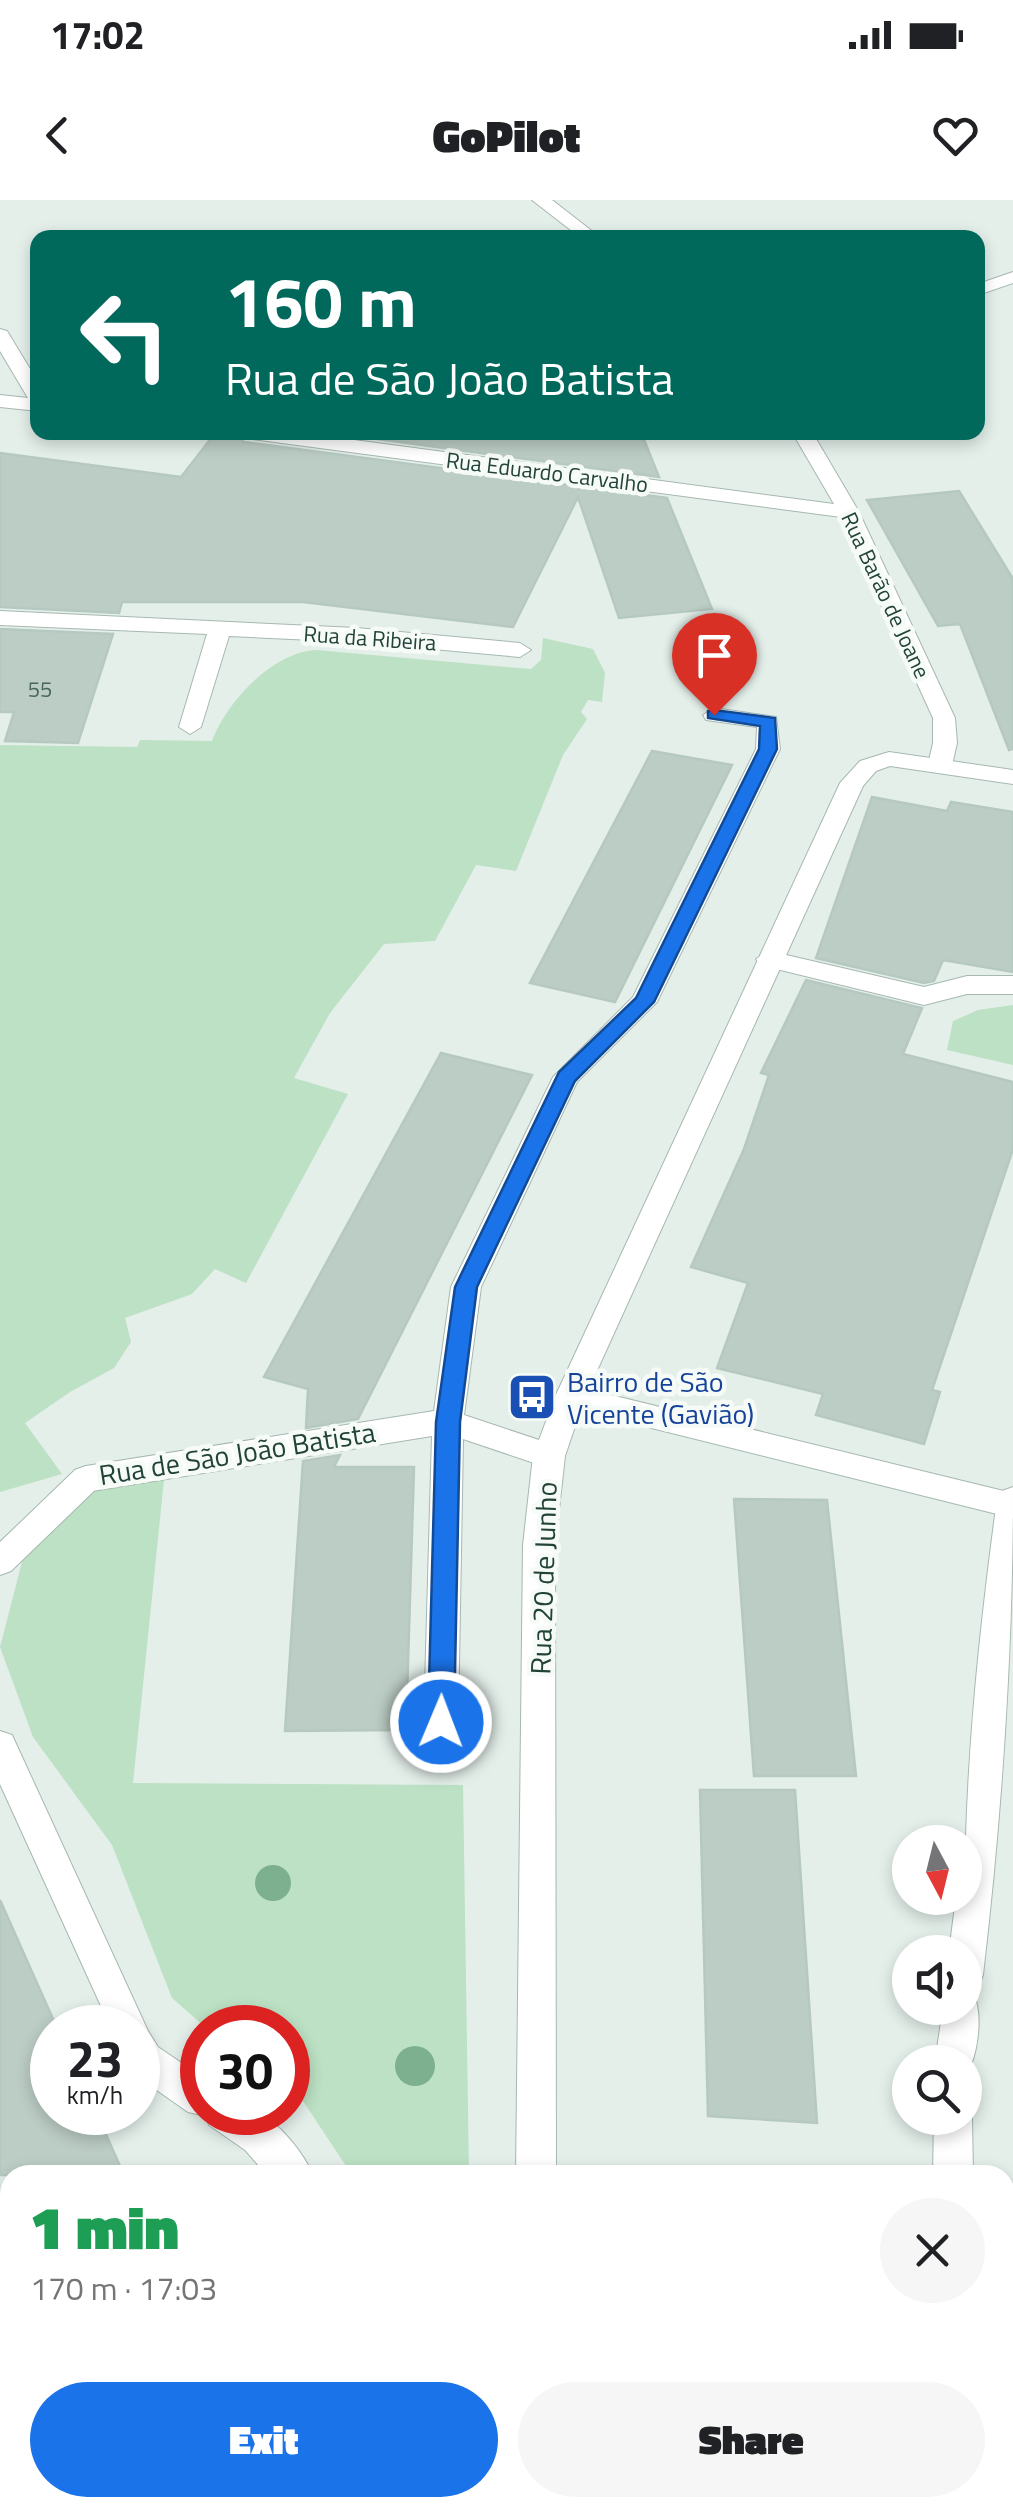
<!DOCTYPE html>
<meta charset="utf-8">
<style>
:root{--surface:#fff;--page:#f6f6f6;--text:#202124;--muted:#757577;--accent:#1a73e8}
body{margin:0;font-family:"Titillium Web",sans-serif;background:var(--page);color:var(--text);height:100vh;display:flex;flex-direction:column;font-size:38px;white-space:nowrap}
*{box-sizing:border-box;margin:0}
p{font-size:32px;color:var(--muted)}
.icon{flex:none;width:55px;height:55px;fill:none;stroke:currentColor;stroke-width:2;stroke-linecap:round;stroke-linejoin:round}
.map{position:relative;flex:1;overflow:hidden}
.sheet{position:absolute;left:0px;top:1965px;width:1015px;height:352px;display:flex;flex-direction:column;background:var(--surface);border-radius:30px 30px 0 0;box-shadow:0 5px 15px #0003}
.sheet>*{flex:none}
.top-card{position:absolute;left:30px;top:30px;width:955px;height:210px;border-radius:20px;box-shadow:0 5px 15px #0003;background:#00695c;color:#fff;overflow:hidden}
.needle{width:65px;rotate:173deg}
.buttons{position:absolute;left:892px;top:1625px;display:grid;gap:20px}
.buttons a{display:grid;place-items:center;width:90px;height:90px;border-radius:50%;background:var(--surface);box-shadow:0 5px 15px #0003;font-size:50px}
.speed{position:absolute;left:30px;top:1805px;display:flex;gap:20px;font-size:50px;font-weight:700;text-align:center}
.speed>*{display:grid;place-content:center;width:130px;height:130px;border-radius:50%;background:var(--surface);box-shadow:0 5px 15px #0003;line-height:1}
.speed small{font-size:25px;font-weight:400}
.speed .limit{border:15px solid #d22;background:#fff;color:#111}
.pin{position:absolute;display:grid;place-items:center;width:85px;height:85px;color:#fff;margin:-102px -42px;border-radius:50% 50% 50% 0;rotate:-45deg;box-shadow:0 0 10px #0007}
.pin .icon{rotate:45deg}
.me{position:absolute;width:110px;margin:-55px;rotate:1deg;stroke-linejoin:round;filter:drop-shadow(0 0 8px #0008)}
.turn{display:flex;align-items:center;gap:35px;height:210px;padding:0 30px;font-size:45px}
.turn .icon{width:130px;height:130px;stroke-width:2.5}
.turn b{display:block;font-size:70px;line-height:85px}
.round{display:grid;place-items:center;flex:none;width:105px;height:105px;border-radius:52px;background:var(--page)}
.head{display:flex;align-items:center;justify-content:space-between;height:170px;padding:0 30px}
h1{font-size:60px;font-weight:800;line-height:75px;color:#1e9e55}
.cta{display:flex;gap:20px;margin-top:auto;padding:20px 30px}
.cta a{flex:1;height:115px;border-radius:60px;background:var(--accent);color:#fff;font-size:40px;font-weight:800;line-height:115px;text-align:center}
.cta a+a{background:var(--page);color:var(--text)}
.status{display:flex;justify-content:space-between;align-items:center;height:70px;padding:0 50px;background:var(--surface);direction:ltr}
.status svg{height:28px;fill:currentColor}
header{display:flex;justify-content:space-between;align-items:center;height:130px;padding:0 30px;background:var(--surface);font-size:45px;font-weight:800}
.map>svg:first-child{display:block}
.green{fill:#bce1c4}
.building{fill:#bccdc5;stroke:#b6c9c0;stroke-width:2.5}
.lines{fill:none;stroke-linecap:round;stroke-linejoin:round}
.service-casing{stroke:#a6b8b1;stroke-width:2}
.minor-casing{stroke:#a6b8b1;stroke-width:2}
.tertiary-casing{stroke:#a6b8b1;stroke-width:2}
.service{fill:#fff;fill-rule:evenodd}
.minor{fill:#fff;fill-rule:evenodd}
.tertiary{fill:#fff;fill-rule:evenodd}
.tree{fill:#7db08f}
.route{fill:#1a73e8;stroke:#114b97;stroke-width:2.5}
.labels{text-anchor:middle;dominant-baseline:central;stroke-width:9;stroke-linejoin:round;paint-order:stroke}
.far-street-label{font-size:22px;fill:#224338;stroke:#f6fbf8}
.number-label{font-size:22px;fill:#48665b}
.transit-label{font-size:28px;fill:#164399;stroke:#f6fbf8;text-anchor:start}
.street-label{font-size:28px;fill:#224338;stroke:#f6fbf8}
</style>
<div class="status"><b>17:02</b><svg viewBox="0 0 49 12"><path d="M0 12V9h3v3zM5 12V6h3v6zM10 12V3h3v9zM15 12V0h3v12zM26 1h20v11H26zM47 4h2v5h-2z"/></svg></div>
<header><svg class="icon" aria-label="back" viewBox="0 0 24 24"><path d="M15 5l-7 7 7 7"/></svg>GoPilot<svg class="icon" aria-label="heart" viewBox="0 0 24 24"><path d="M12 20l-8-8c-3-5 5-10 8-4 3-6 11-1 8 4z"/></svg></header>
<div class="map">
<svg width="1013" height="2316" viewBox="0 0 1013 2316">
<rect width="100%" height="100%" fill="#e4efea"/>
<path class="green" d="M 543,438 L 593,449 L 605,473 L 602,502 L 588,500 L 581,512 L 587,519 L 563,555 L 516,671 L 476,665 L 435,741 L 384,744 L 330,813 L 294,878 L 348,894 L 246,1083 L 215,1069 L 192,1094 L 125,1118 L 131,1142 L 114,1168 L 70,1192 L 25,1223 L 62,1274 L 0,1292 L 0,545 L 137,547 L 140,540 L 212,541 C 226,502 273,452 316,450 L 531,469 L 541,460 Z
M 1013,805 L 1013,865 L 947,850 L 953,821 L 978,810 Z
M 165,1270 L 133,1583 L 463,1585 L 469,1975 L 352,1975 L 301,1898 L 288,1889 L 288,1828 L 205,1827 L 172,1798 L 112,1645 L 33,1537 L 0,1447 L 23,1358 L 72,1307 L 97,1290 Z
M 294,2308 L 462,2308 L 462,2316 L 278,2316 Z"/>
<path class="building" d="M 216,232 L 231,232 L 244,242 L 667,298 L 712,409 L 619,418 L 578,297 L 513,427 L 303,402 L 122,402 L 119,413 L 0,407 L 0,253 L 181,277 Z
M 326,232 L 641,232 L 659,277 Z
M 959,291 L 1013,379 L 1013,549 L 1009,550 L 960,424 L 938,426 L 867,300 Z
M 0,429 L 113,434 L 78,543 L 5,541 L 14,512 L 0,512 Z
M 652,551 L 732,565 L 615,802 L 530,783 Z
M 872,597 L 947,611 L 951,602 L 1013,612 L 1013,772 L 943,760 L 934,781 L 924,783 L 816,758 Z
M 806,780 L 922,808 L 903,854 L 1013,882 L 1013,949 L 932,1190 L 940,1192 L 924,1244 L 816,1215 L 823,1194 L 717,1168 L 748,1083 L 691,1067 L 744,949 L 769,875 L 761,873 Z
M 441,853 L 532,875 L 358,1219 L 306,1228 L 308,1189 L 264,1177 Z
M 340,1255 L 334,1267 L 414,1267 L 406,1530 L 285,1531 L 303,1261 Z
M 734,1299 L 827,1300 L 856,1576 L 754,1576 Z
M 700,1590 L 795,1590 L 817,1923 L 708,1916 Z
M 0,1700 L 57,1828 L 52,1828 L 52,1912 L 96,1912 L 124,1975 L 0,1975 Z"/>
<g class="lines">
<g class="service-casing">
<path id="service" d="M 86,1266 L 97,1270 L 102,1279 L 97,1288 L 11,1371 L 0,1375 L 0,1342 L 75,1270 Z
M 0,1531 L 12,1535 L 148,1831 L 158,1847 L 202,1877 L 202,1912 C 219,1912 245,1908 259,1914 C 281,1924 304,1954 313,1975 L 267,1975 L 245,1950 L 209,1925 L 206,1916 L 188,1912 L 138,1877 L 138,1828 L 111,1828 L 0,1584 Z
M 212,2308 L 263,2308 L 260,2316 L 209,2316 Z"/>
</g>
<g class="minor-casing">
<path id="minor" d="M 532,0 L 552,0 L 601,38 L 581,38 Z
M 1013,72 L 1013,83 L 978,95 L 978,84 Z
M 0,129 L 7,131 L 38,182 L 38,211 L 0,207 L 0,195 L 28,198 L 0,151 Z
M 235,232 L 294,232 L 834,304 L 792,232 L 812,232 L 859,312 L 955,518 L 957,543 L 952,565 L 940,572 L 928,565 L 933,543 L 933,518 L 841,317 L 245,238 Z
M 0,411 L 356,428 L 520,443 L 531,450 L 520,457 L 356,442 L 229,436 L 201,527 L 190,534 L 179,527 L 207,434 L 0,425 Z
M 714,508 L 776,517 L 780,549 L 657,802 L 577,882 L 481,1087 L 464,1215 L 560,1247 L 565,1256 L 560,1265 L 549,1268 L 463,1239 L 458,1522 L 453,1532 L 441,1537 L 429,1532 L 424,1522 L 432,1236 L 86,1292 L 75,1288 L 70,1279 L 75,1270 L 86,1266 L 434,1211 L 451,1087 L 553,877 L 633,797 L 756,549 L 757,527 L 706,520 L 703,515 Z
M 769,751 L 924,787 L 967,776 L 1013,776 L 1013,794 L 967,794 L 924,805 L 760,765 L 756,759 Z
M 570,1185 L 1012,1293 L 1013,1318 L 559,1205 L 555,1197 L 559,1189 Z"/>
</g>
<g class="tertiary-casing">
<path id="tertiary" d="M 889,552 L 1013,570 L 1013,584 L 890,566 L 876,571 L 863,586 L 585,1197 L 565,1256 L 555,1345 L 556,1975 L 516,1975 L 523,1345 L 533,1256 L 555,1197 L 840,583 L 860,561 Z
M 1013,1287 C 1013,1451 1002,1613 983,1775 L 978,1787 L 966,1792 L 974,1795 C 983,1816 978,1858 965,1876 L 965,1862 L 935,1862 L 943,1808 L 965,1808 L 965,1752 L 949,1752 L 956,1698 L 965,1698 C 965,1566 979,1433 997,1300 L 1002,1291 Z
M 965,1904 L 972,1918 L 973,1975 L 933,1975 L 934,1918 L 965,1918 Z
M 513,2308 L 555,2308 L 555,2316 L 513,2316 Z
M 933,2308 L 975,2308 L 975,2316 L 933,2316 Z"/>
</g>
<use href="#service" class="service"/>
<use href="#minor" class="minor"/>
<use href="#tertiary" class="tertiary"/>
</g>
<g class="tree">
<circle cx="273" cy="1683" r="18"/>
<circle cx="415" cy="1866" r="20"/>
</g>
<path class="route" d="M 714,510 L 775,518 L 777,549 L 654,802 L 575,881 L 477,1087 L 460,1222 L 454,1522 L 450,1530 L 441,1533 L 432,1530 L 428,1522 L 436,1222 L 455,1087 L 559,872 L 636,798 L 759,549 L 760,526 L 708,518 L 708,511 Z"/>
<defs>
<g id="bus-square" transform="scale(2.5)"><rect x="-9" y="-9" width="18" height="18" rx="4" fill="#1a4fb4" stroke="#f6fbf8"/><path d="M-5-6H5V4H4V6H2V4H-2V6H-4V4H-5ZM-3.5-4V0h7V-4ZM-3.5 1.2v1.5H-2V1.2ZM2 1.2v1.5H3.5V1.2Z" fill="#fff"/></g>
</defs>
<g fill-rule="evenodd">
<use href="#bus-square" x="532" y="1197"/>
</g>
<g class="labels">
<g class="far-street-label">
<text transform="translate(547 272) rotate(7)">Rua Eduardo Carvalho</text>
<text transform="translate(886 395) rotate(65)">Rua Barão de Joane</text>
<text transform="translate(370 438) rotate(4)">Rua da Ribeira</text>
</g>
<g class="number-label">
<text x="40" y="489">55</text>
</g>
<g class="transit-label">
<text x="567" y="1181">Bairro de São<tspan x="567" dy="32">Vicente (Gavião)</tspan></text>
</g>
<g class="street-label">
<text transform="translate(237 1253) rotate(-9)">Rua de São João Batista</text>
<text transform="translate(543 1378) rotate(-88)">Rua 20 de Junho</text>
</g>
</g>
</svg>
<div class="buttons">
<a><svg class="needle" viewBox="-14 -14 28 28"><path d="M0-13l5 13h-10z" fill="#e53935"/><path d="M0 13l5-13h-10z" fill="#757577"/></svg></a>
<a><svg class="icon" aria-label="sound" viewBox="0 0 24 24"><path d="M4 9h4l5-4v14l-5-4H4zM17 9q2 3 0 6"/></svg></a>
<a><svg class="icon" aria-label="search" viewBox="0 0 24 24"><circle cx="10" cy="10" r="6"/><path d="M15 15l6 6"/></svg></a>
</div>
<div class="speed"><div>23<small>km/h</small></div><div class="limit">30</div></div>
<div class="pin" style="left:714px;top:515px;background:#d93025"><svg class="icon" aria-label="arrive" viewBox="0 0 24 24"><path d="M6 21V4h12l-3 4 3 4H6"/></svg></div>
<svg class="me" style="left:441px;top:1522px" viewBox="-20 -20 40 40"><circle r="17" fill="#1a73e8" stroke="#fff" stroke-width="3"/><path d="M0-11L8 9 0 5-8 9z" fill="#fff"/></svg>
<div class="top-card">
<div class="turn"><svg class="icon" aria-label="left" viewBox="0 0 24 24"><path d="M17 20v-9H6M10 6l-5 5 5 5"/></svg><div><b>160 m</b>Rua de São João Batista</div></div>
</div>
<section class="sheet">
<div class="head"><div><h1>1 min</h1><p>170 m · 17:03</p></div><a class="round"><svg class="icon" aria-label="close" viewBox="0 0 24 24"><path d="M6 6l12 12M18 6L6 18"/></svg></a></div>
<div class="cta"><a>Exit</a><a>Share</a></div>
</section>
</div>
